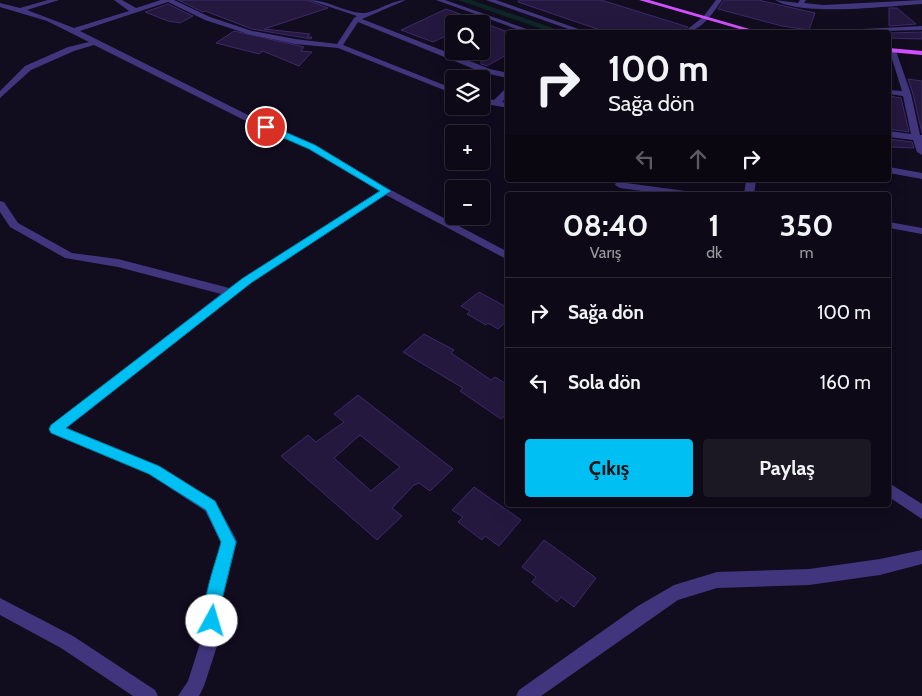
<!DOCTYPE html>
<html lang="tr">
<meta charset="utf-8">
<style>
:root{--surface:#0d0916;--page:#1b1723;--text:#f1f3f6;--muted:#9a9aa1;--line:#2d2a35;--accent:#00bff3}
body{margin:0;font-family:Cabin,sans-serif;background:var(--page);color:var(--text);height:100vh;display:flex;flex-direction:column;font-size:19px;white-space:nowrap}
*{box-sizing:border-box;margin:0}
p{font-size:16px;color:var(--muted)}
.icon{flex:none;width:28px;height:28px;fill:none;stroke:currentColor;stroke-width:2;stroke-linecap:round;stroke-linejoin:round}
.map{position:relative;flex:1;overflow:hidden}
.side{position:absolute;left:505px;top:192px;width:386px;height:315px;display:flex;flex-direction:column;background:var(--surface);border-radius:5px;box-shadow:0 5px 20px #0002,0 0 0 1px var(--line)}
.side>*{flex:none}
.top-card{position:absolute;left:505px;top:30px;width:386px;height:152px;border-radius:5px;box-shadow:0 5px 20px #0002,0 0 0 1px var(--line);background:#0d0916;color:var(--text);overflow:hidden}
.fabs{position:absolute;left:445px;top:15px;display:grid;gap:10px}
.fabs a{display:grid;place-items:center;width:45px;height:45px;border-radius:5px;background:var(--surface);box-shadow:0 5px 20px #0002,0 0 0 1px var(--line);font-size:25px}
.pin{position:absolute;display:grid;place-items:center;width:42px;height:42px;color:#fff;margin:-21px;border:2px solid #fff;border-radius:50%;box-shadow:0 1px 5px #0007}
.me{position:absolute;width:55px;margin:-28px;rotate:6deg;stroke-linejoin:round;filter:drop-shadow(0 0 4px #0008)}
.turn{display:flex;align-items:center;gap:18px;height:105px;padding:0 20px;font-size:22px}
.turn .icon{width:65px;height:65px;stroke-width:2.5}
.turn b{display:block;font-size:35px;line-height:42px}
.lanes{display:flex;align-items:center;height:48px;padding:0 20px;background:#0003;justify-content:center;gap:25px;direction:ltr}
.lanes .off{opacity:.35}
.eta{display:flex;justify-content:space-evenly;align-items:center;height:85px;text-align:center}
.eta b{font-size:30px;font-weight:800;line-height:35px}
.cta{display:flex;gap:10px;margin-top:auto;padding:10px 20px}
.cta a{flex:1;height:58px;border-radius:5px;background:var(--accent);color:#111;font-size:20px;font-weight:800;line-height:58px;text-align:center}
.cta a+a{background:var(--page);color:var(--text)}
ul{padding:0;list-style:none}
li{display:flex;align-items:center;gap:15px;height:70px;padding:0 20px;border-top:1px solid var(--line)}
li div{flex:1}
li b{display:block;font-size:19px}
li em{font-style:normal}
.map>svg:first-child{display:block}
.green{fill:#0f2628}
.building{fill:#24183f;stroke:#3e296b;fill-rule:evenodd}
.lines{fill:none;stroke-linecap:round;stroke-linejoin:round}
.minor{fill:#41367d;fill-rule:evenodd}
.major{fill:#d24fff;fill-rule:evenodd}
.route{fill:#00bff3;stroke:#007c9e}
</style>
<div class="map">
<svg width="922" height="696" viewBox="0 0 922 696">
<rect width="100%" height="100%" fill="#110c1e"/>
<path class="green" d="M 458,0 L 471,0 L 565,32 L 551,32 Z"/>
<path class="building" d="M 178,0 L 307,0 L 328,8 L 264,29 L 310,34 L 307,37 L 312,37 L 311,39 L 252,29 L 205,11 L 203,12 Z
M 519,0 L 601,0 L 688,27 L 682,32 L 606,32 L 518,2 Z
M 724,0 L 758,0 L 815,13 L 809,30 L 782,26 L 718,9 Z
M 168,4 L 193,16 L 180,23 L 168,21 L 145,12 Z
M 889,8 L 897,8 L 916,24 L 889,26 Z
M 446,9 L 477,20 L 469,24 L 454,24 L 454,32 L 433,42 L 401,30 Z
M 481,22 L 508,32 L 508,54 L 487,66 L 481,64 Z
M 234,31 L 304,47 L 301,51 L 312,52 L 299,66 L 263,51 L 259,54 L 216,43 Z
M 922,32 L 922,39 L 889,38 L 889,33 Z
M 908,79 L 922,81 L 922,133 L 913,94 Z
M 889,96 L 901,98 L 909,132 L 889,129 Z
M 889,139 L 912,142 L 914,148 L 889,147 Z
M 479,292 L 508,308 L 508,320 L 498,329 L 488,323 L 486,325 L 467,314 L 470,311 L 461,306 Z
M 424,334 L 454,350 L 451,353 L 491,380 L 495,377 L 508,385 L 508,413 L 501,419 L 460,391 L 463,388 L 403,352 Z
M 358,395 L 453,469 L 430,491 L 419,483 L 414,485 L 392,508 L 402,516 L 377,540 L 281,456 L 308,435 L 316,442 L 344,422 L 334,414 ZM 360,435 L 400,467 L 371,491 L 334,458 Z
M 474,487 L 521,520 L 499,546 L 485,536 L 482,540 L 458,522 L 463,517 L 452,510 Z
M 544,540 L 596,578 L 574,607 L 561,597 L 557,602 L 532,582 L 536,577 L 522,567 Z"/>
<g class="lines">
<path class="minor" d="M 48,0 L 59,0 L 27,10 L 74,28 L 129,11 L 114,0 L 122,0 L 136,8 L 161,0 L 174,0 L 210,17 L 252,31 L 295,39 L 337,44 L 354,18 L 357,16 L 309,0 C 328,0 344,12 362,13 C 373,14 391,0 406,0 L 362,19 L 490,69 L 508,73 L 508,78 L 484,73 L 358,22 L 343,45 L 454,89 L 454,94 L 338,48 L 295,44 L 248,34 L 205,20 L 168,2 L 80,31 L 254,118 L 315,145 L 389,189 L 508,252 L 508,260 L 386,195 L 251,283 L 67,428 L 159,466 L 215,501 L 235,537 L 237,542 L 220,608 L 221,634 L 204,686 L 199,696 L 178,696 L 188,681 L 203,634 L 204,608 L 221,542 L 205,511 L 149,474 L 51,433 L 49,429 L 51,425 L 221,294 L 118,267 L 65,258 L 10,227 L 0,212 L 0,201 L 4,202 L 18,223 L 72,253 L 118,259 L 229,288 L 379,191 L 309,149 L 248,122 L 94,45 L 74,51 L 31,70 L 0,98 L 0,91 L 25,66 L 68,47 L 89,42 L 47,21 L 0,7 L 0,3 L 20,8 Z
M 436,0 L 445,0 L 535,32 L 525,32 Z
M 486,0 L 496,0 L 587,32 L 577,32 Z
M 716,0 L 722,0 C 713,13 701,32 684,32 L 703,17 Z
M 775,0 L 798,3 L 800,0 L 806,0 L 804,3 L 823,5 L 922,0 L 922,4 C 888,6 802,17 775,0 Z
M 922,26 L 922,30 L 838,32 L 842,30 Z
M 889,49 L 896,51 L 911,94 L 920,135 L 922,135 L 922,155 L 917,152 L 913,140 L 889,137 L 889,131 L 911,134 L 903,96 L 889,94 L 889,90 L 902,91 Z
M 505,89 L 508,89 L 508,96 L 502,102 L 508,103 L 508,108 L 481,103 L 481,98 L 494,100 Z
M 889,167 L 922,173 L 922,179 L 889,173 Z
M 617,180 L 627,180 L 626,183 L 693,192 L 698,195 L 671,195 L 620,188 L 615,185 Z
M 746,180 L 756,180 L 754,195 L 744,195 Z
M 889,222 L 922,228 L 922,234 L 889,228 Z
M 889,483 L 922,504 L 922,519 L 889,497 Z
M 922,550 L 922,564 L 880,575 L 809,585 L 717,588 L 678,600 L 541,696 L 516,696 L 519,690 L 638,606 L 674,585 L 717,572 L 809,569 L 880,559 Z
M 0,598 L 73,636 L 155,690 L 158,696 L 133,696 L 61,648 L 0,615 Z"/>
<path class="major" d="M 639,0 L 649,0 L 760,32 L 750,32 Z
M 889,48 L 922,51 L 922,55 L 889,52 Z"/>
</g>
<path class="route" d="M 263,125 L 269,125 L 315,145 L 391,191 L 251,283 L 66,428 L 159,466 L 215,501 L 236,542 L 220,608 L 220,621 L 218,626 L 212,629 L 207,626 C 198,607 216,563 221,542 L 206,510 L 149,474 L 51,433 L 49,429 L 51,425 L 243,278 L 380,191 L 309,149 L 263,129 Z"/>
</svg>
<div class="fabs">
<a><svg class="icon" aria-label="search" viewBox="0 0 24 24"><circle cx="10" cy="10" r="6"/><path d="M15 15l6 6"/></svg></a>
<a><svg class="icon" aria-label="layers" viewBox="0 0 24 24"><path d="M12 4l9 5-9 5-9-5zM3 14l9 5 9-5"/></svg></a>
<a>+</a>
<a>−</a>
</div>
<div class="pin" style="left:266px;top:127px;background:#d93025"><svg class="icon" aria-label="arrive" viewBox="0 0 24 24"><path d="M6 21V4h12l-3 4 3 4H6"/></svg></div>
<svg class="me" style="left:212px;top:621px" viewBox="-20 -20 40 40"><circle r="19" fill="#fff"/><path d="M0-13L10 11 0 6-10 11z" fill="#00bff3"/></svg>
<div class="top-card">
<div class="turn"><svg class="icon" aria-label="right" viewBox="0 0 24 24"><path d="M7 20v-9h11M14 6l5 5-5 5"/></svg><div><b>100 m</b>Sağa dön</div></div>
<div class="lanes"><svg class="icon off" aria-label="left" viewBox="0 0 24 24"><path d="M17 20v-9H6M10 6l-5 5 5 5"/></svg><svg class="icon off" aria-label="ahead" viewBox="0 0 24 24"><path d="M12 20V5M6 11l6-6 6 6"/></svg><svg class="icon" aria-label="right" viewBox="0 0 24 24"><path d="M7 20v-9h11M14 6l5 5-5 5"/></svg></div>
</div>
<section class="side">
<div class="eta">
<div><b>08:40</b><p>Varış</p></div>
<div><b>1</b><p>dk</p></div>
<div><b>350</b><p>m</p></div>
</div>
<ul>
<li><svg class="icon" aria-label="right" viewBox="0 0 24 24"><path d="M7 20v-9h11M14 6l5 5-5 5"/></svg><div><b>Sağa dön</b></div><em>100 m</em></li>
<li><svg class="icon" aria-label="left" viewBox="0 0 24 24"><path d="M17 20v-9H6M10 6l-5 5 5 5"/></svg><div><b>Sola dön</b></div><em>160 m</em></li>
</ul>
<div class="cta"><a>Çıkış</a><a>Paylaş</a></div>
</section>
</div>
